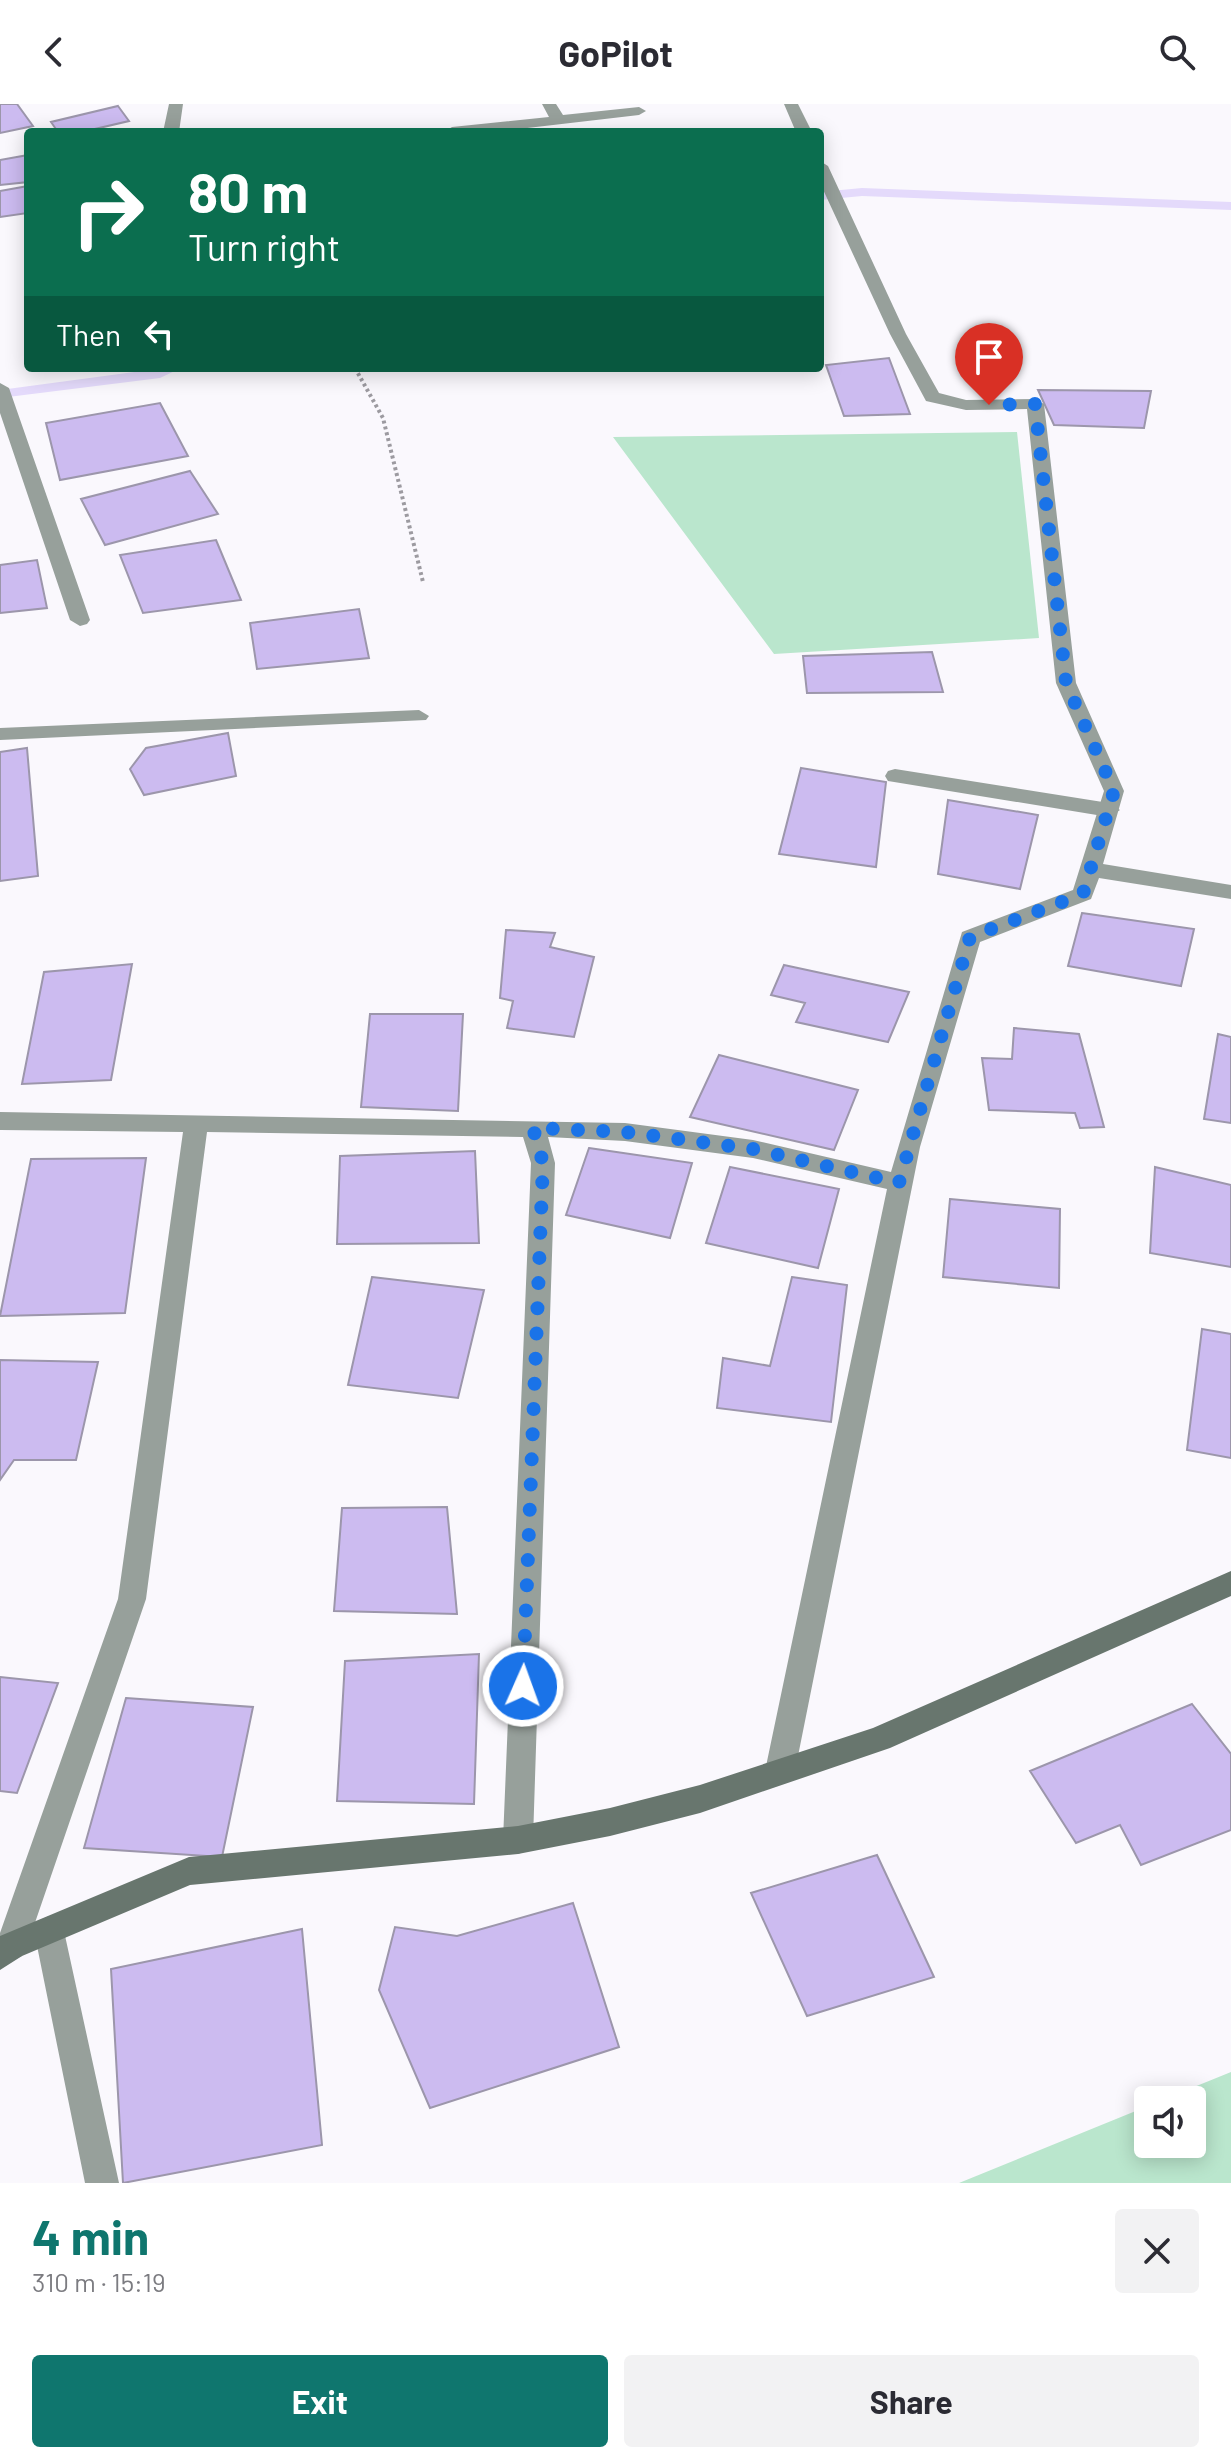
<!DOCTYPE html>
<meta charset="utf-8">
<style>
:root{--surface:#fff;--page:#f2f2f3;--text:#2b2b33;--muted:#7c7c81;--accent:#0f766e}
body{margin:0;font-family:Barlow,sans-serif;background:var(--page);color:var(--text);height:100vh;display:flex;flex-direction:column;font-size:30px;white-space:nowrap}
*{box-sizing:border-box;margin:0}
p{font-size:26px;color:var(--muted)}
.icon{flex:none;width:44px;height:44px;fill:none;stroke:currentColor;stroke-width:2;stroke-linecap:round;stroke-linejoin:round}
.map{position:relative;height:2079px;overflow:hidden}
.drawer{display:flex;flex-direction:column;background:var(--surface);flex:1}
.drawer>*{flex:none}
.hud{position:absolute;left:24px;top:24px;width:800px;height:244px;border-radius:8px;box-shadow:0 4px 20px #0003;background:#0b6e4f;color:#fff;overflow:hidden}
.buttons{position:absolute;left:1134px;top:1982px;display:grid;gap:16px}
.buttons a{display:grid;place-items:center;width:72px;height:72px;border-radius:8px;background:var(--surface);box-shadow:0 4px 20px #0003;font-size:40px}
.pin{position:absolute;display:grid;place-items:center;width:68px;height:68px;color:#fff;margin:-82px -34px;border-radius:50% 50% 50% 0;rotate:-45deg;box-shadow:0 0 8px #0007}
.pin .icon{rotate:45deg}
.me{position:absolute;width:88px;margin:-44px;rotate:2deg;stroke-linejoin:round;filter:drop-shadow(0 0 6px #0008)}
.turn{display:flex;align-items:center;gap:28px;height:168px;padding:0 32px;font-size:36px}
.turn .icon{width:104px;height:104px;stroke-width:2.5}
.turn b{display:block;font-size:56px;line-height:68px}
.then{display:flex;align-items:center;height:76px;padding:0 32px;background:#0003;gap:16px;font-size:30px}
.round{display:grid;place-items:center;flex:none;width:84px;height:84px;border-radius:8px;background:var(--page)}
.summary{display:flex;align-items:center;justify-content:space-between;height:136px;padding:0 32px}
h1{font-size:48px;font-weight:700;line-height:60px;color:var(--accent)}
.button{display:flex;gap:16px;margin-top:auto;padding:16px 32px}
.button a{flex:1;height:92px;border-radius:8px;background:var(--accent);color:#fff;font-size:32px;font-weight:700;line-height:92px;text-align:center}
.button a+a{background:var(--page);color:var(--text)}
header{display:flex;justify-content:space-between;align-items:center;height:104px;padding:0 32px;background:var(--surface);font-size:36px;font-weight:700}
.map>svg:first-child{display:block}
.green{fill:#bae6cd}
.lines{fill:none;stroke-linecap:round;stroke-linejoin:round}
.stream{fill:#e4dafb;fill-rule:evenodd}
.building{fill:#ccbbf0;stroke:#9c96ab;stroke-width:2}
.path{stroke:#9c9aa0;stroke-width:4;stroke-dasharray:3 3;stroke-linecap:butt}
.lane{fill:#97a09b;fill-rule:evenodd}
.street{fill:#97a09b;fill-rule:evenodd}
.secondary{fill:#68766e;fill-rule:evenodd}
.route{stroke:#1a73e8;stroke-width:14;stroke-dasharray:0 25.2}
</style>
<header><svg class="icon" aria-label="back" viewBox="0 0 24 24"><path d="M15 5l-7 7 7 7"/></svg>GoPilot<svg class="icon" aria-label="search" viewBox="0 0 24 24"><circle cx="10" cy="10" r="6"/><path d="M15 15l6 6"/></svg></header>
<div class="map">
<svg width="1231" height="2079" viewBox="0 0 1231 2079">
<rect width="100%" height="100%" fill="#faf8fd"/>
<path class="green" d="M 1017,328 L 1039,534 L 774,550 L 613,333 Z
M 1231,1968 L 1231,2079 L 959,2079 L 1148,2002 L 1148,2040 L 1192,2040 L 1192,1996 L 1162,1996 Z"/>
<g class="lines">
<path class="stream" d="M 862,84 L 1231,98 L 1231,106 L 862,92 L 820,96 L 820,88 Z
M 164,264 L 181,264 L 160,274 L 0,294 L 0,286 Z"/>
</g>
<path class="building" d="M 0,0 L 17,0 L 33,22 L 0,29 Z
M 118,2 L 129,17 L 95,25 L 97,28 L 58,28 L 51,18 Z
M 28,51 L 28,78 L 0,81 L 0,56 Z
M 28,82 L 28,109 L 0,113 L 0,87 Z
M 889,254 L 910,310 L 844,312 L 826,261 Z
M 1038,286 L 1151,287 L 1144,324 L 1054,321 Z
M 160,299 L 188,352 L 60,376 L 46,319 Z
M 190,367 L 218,410 L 105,441 L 81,395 Z
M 216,436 L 241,496 L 143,509 L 120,451 Z
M 37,456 L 47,504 L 0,509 L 0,461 Z
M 359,505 L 369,554 L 257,565 L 250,519 Z
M 932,548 L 943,588 L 807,589 L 803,552 Z
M 228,629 L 236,672 L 144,691 L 130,665 L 146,644 Z
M 27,644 L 38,772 L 0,777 L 0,648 Z
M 801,664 L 886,678 L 876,763 L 779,750 Z
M 948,696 L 1038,711 L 1020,785 L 938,770 Z
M 1082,809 L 1194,825 L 1181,882 L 1068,862 Z
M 506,826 L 555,829 L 550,843 L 594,853 L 574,933 L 507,924 L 513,897 L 500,894 Z
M 132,860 L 111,976 L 22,980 L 44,868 Z
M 784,861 L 909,888 L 888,938 L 796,918 L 805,899 L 771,891 Z
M 370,910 L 463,910 L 458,1007 L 361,1003 Z
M 1014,924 L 1079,930 L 1104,1023 L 1080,1024 L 1075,1009 L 989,1006 L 982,954 L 1012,955 Z
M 1218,930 L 1231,933 L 1231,1019 L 1204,1015 Z
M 719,951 L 858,986 L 834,1046 L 690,1013 Z
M 589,1044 L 692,1059 L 670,1134 L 566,1111 Z
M 475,1047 L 479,1139 L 337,1140 L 340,1052 Z
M 146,1054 L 125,1209 L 0,1212 L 31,1055 Z
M 730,1063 L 839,1085 L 818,1164 L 706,1139 Z
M 1155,1063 L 1231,1081 L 1231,1163 L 1150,1149 Z
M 950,1095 L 1060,1105 L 1059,1184 L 943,1173 Z
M 372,1173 L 484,1186 L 458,1294 L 348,1281 Z
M 792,1173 L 847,1181 L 831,1318 L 717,1304 L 723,1254 L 770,1262 Z
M 1202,1225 L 1231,1230 L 1231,1354 L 1187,1346 Z
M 0,1256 L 98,1258 L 76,1356 L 14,1356 L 0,1376 Z
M 447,1403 L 457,1510 L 334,1507 L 342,1404 Z
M 479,1550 L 474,1700 L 337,1697 L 345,1557 Z
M 0,1573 L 58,1579 L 17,1689 L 0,1687 Z
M 126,1594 L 253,1603 L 222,1753 L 84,1744 Z
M 1192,1600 L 1231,1650 L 1231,1726 L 1141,1761 L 1120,1721 L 1076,1739 L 1030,1667 Z
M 877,1751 L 934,1873 L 807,1912 L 751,1789 Z
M 573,1799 L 619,1943 L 430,2004 L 379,1886 L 395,1823 L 457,1832 Z
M 302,1825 L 322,2041 L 123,2079 L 111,1865 Z"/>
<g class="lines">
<path class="path" d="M 355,264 L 383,314 L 423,478"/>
<path class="lane" d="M 895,665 L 1109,699 L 1120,706 L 1109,713 L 888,677 L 885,672 L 888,667 Z"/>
<path class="street" d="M 169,0 L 183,0 L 179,28 L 163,28 Z
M 542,0 L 556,0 L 563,11 L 639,3 L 646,7 L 639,11 L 492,28 L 444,28 L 452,23 L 549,13 Z
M 784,0 L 798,0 L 812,28 L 796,28 Z
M 820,57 L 828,62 L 906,230 L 939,289 L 966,296 L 1035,295 L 1044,300 L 1076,579 L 1124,687 L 1103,760 L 1231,781 L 1231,795 L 1099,774 L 1091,795 L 980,838 L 920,1043 L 795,1667 L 790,1676 L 780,1680 L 770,1676 L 765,1667 L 887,1085 L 753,1054 L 625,1037 L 548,1033 L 555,1059 L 533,1736 L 529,1746 L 518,1750 L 507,1746 L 503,1736 L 531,1059 L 523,1033 L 207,1028 L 146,1495 L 27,1842 L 22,1852 L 11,1857 L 0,1852 L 0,1829 L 118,1495 L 183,1028 L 0,1026 L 0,1008 L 625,1019 L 753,1036 L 891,1068 L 962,828 L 1073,786 L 1104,687 L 1056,579 L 1027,305 L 966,306 L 926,297 L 890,230 L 820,79 Z
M 0,279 L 9,284 L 90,516 L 87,520 L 80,522 L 70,516 L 0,309 Z
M 419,606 L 429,612 L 426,616 L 0,636 L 0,624 Z
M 49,1812 L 60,1817 L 64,1827 L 119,2079 L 85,2079 L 34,1827 L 38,1817 Z"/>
<path class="secondary" d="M 1231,1467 L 1231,1492 L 890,1644 L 700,1709 L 610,1732 L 518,1750 L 190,1781 L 22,1852 L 0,1866 L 0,1832 L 189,1753 L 518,1722 L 610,1704 L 700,1681 L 873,1624 Z"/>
</g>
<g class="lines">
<path class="route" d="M 523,1582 L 543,1059 L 533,1024 L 625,1028 L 753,1045 L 899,1079 L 970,833 L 1083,790 L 1114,687 L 1066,579 L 1035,300 L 989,301"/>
</g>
</svg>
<div class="buttons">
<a><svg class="icon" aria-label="sound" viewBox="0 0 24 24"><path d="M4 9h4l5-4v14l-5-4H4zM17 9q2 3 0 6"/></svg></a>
</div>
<div class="pin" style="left:989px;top:301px;background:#d93025"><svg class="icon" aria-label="arrive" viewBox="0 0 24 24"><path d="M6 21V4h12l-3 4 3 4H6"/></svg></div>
<svg class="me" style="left:523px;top:1582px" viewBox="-20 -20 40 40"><circle r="17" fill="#1a73e8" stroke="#fff" stroke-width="3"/><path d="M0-11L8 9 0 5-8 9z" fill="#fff"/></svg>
<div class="hud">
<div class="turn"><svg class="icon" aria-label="right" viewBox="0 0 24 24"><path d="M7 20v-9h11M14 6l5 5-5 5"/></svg><div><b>80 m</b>Turn right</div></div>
<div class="then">Then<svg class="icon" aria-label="left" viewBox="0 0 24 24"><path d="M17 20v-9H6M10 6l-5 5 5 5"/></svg></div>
</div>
</div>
<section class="drawer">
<div class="summary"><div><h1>4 min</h1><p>310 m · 15:19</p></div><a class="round"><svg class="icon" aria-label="close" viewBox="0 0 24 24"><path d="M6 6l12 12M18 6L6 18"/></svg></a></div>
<div class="button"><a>Exit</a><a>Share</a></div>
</section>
